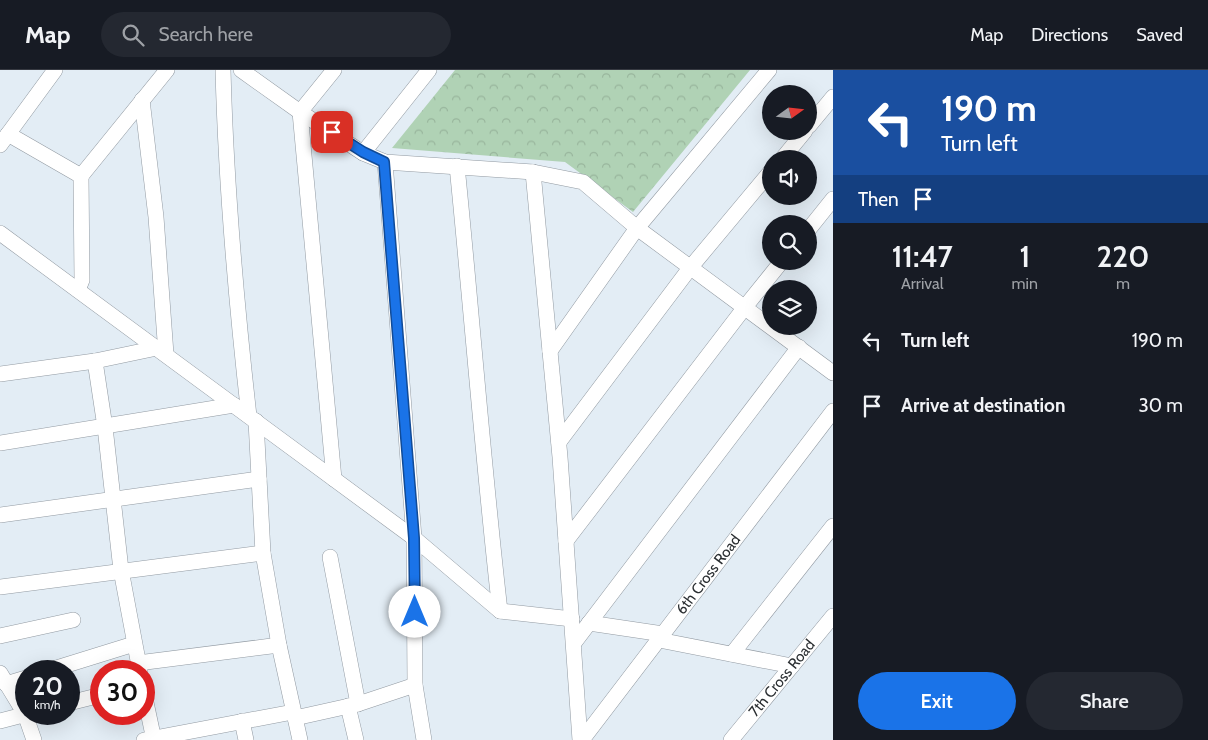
<!DOCTYPE html>
<style>
:root{--surface:#171b24;--page:#242831;--text:#f1f3f6;--muted:#9ea1a6;--line:#363941;--accent:#1a73e8}
body{margin:0;font-family:Cabin,sans-serif;background:var(--page);color:var(--text);height:100vh;display:flex;flex-direction:column;font-size:19px;white-space:nowrap}
*{box-sizing:border-box;margin:0}
p{font-size:16px;color:var(--muted)}
.icon{flex:none;width:28px;height:28px;fill:none;stroke:currentColor;stroke-width:2;stroke-linecap:round;stroke-linejoin:round}
.map{position:relative;flex:1;overflow:hidden}
.sheet{display:flex;flex-direction:column;background:var(--surface);width:375px}
.sheet>*{flex:none}
.banner{background:#1a4fa0;color:#fff;overflow:hidden}
.needle{width:32px;rotate:75deg}
.buttons{position:absolute;left:762px;top:15px;display:grid;gap:10px}
.buttons a{display:grid;place-items:center;width:55px;height:55px;border-radius:50%;background:var(--surface);box-shadow:0 5px 20px #0002;font-size:25px}
.speed{position:absolute;left:15px;top:590px;display:flex;gap:10px;font-size:25px;font-weight:700;text-align:center}
.speed>*{display:grid;place-content:center;width:65px;height:65px;border-radius:50%;background:var(--surface);box-shadow:0 5px 20px #0002;line-height:1}
.speed small{font-size:12px;font-weight:400}
.speed .limit{border:8px solid #d22;background:#fff;color:#111}
.pin{position:absolute;display:grid;place-items:center;width:42px;height:42px;color:#fff;margin:-21px;border-radius:10px;box-shadow:0 2px 8px #0006}
.me{position:absolute;width:55px;margin:-28px;rotate:0deg;stroke-linejoin:round;filter:drop-shadow(0 0 4px #0008)}
.turn{display:flex;align-items:center;gap:18px;height:105px;padding:0 25px;font-size:22px}
.turn .icon{width:65px;height:65px;stroke-width:2.5}
.turn b{display:block;font-size:35px;line-height:42px}
.then{display:flex;align-items:center;height:48px;padding:0 25px;background:#0003;gap:10px;font-size:19px}
.eta{display:flex;justify-content:space-evenly;align-items:center;height:85px;text-align:center}
.eta b{font-size:30px;font-weight:600;line-height:35px}
.primary-button{display:flex;gap:10px;margin-top:auto;padding:10px 25px}
.primary-button a{flex:1;height:58px;border-radius:30px;background:var(--accent);color:#fff;font-size:20px;font-weight:600;line-height:58px;text-align:center}
.primary-button a+a{background:var(--page);color:var(--text)}
ul{padding:0;list-style:none}
li{display:flex;align-items:center;gap:15px;height:65px;padding:0 25px}
li div{flex:1}
li b{display:block;font-size:19px}
li em{font-style:normal}
header{display:flex;align-items:center;gap:30px;box-sizing:border-box;height:70px;padding:0 25px;background:var(--surface);border-bottom:1px solid var(--line)}
header strong{font-size:24px}
nav{display:flex;gap:28px;margin-inline-start:auto;font-size:18px}
.search{width:350px;height:45px;background:var(--page);display:flex;align-items:center;gap:12px;box-sizing:border-box;padding:0 18px;border-radius:28px;color:var(--muted);font-size:19px}
main{display:flex;flex:1;min-height:0}
.map>svg:first-child{display:block}
.forest{fill:url(#forest-crowns)}
.lines{fill:none;stroke-linecap:round;stroke-linejoin:round}
.street-casing{stroke:#929aa2;stroke-width:16}
.street{stroke:#fff;stroke-width:15}
.route-casing{stroke:#114b97;stroke-width:12}
.route{stroke:#1a73e8;stroke-width:9}
.labels{text-anchor:middle;dominant-baseline:central;stroke-width:4;stroke-linejoin:round;paint-order:stroke}
.street-label{font-size:15px;fill:#2b2f32;stroke:#e3edf5}
</style>
<header>
<strong>Map</strong>
<div class="search"><svg class="icon" aria-label="search" viewBox="0 0 24 24"><circle cx="10" cy="10" r="6"/><path d="M15 15l6 6"/></svg>Search here</div>
<nav><a>Map</a><a>Directions</a><a>Saved</a></nav>
</header>
<main>
<div class="map">
<svg width="833" height="670" viewBox="0 0 833 670">
<defs>
<pattern id="forest-crowns" width="20" height="18" patternUnits="userSpaceOnUse" patternTransform="scale(1.25)"><rect width="20" height="18" fill="#b0d2b5"/><path d="M2 6a3 3 0 1 1 6 0M12 15a3 3 0 1 1 6 0" fill="none" stroke="#98b59c"/></pattern>
</defs>
<rect width="100%" height="100%" fill="#e3edf5"/>
<path class="forest" d="M 455,0 L 750,0 L 633,142 L 565,92 L 392,78 Z"/>
<g class="lines">
<g class="street-casing">
<g id="street">
<path d="M 223,0 C 226,116 236,231 249,346"/>
<path d="M 241,0 L 300,42 L 363,83 L 385,92 L 533,102 L 583,112 L 637,158 L 833,303"/>
<path d="M 142,30 L 156,147 L 166,284"/>
<path d="M 809,56 L 833,27"/>
<path d="M 8,64 L 81,106 L 82,210 L 78,220"/>
<path d="M 0,75 L 55,0"/>
<path d="M 363,83 L 429,0"/>
<path d="M 782,89 L 805,61"/>
<path d="M 385,92 L 414,468 L 415,615 L 424,670"/>
<path d="M 457,96 C 472,245 483,393 500,541"/>
<path d="M 533,102 L 560,387 L 580,670"/>
<path d="M 81,106 L 167,0"/>
<path d="M 809,159 L 833,129"/>
<path d="M 0,163 L 414,468 L 500,541 L 572,549"/>
<path d="M 550,281 L 637,158 L 769,0"/>
<path d="M 95,291 L 105,357 L 121,500 L 140,601"/>
<path d="M 0,304 L 95,291 L 157,278"/>
<path d="M 256,351 L 263,483 L 279,575 L 300,670"/>
<path d="M 559,372 L 690,198 L 771,101"/>
<path d="M 0,373 L 234,335"/>
<path d="M 334,409 L 300,42 L 334,0"/>
<path d="M 0,445 L 259,409"/>
<path d="M 566,471 L 745,237 L 782,191"/>
<path d="M 330,487 L 358,634"/>
<path d="M 0,517 L 263,483"/>
<path d="M 589,553 L 663,564"/>
<path d="M 0,566 L 73,550"/>
<path d="M 659,570 L 792,596"/>
<path d="M 574,573 L 799,277"/>
<path d="M 732,584 L 833,456"/>
<path d="M 138,593 L 279,575"/>
<path d="M 47,601 L 134,574"/>
<path d="M 0,603 L 25,644 L 34,670"/>
<path d="M 6,614 L 26,608"/>
<path d="M 144,623 L 154,670"/>
<path d="M 69,633 L 101,625"/>
<path d="M 348,636 L 356,670"/>
<path d="M 295,648 L 358,634 L 415,615"/>
<path d="M 0,651 L 27,644"/>
<path d="M 242,651 L 246,670"/>
<path d="M 144,670 L 293,642"/>
<path id="s1" d="M 582,670 L 833,341"/>
<path id="s2" d="M 731,670 L 833,546"/>
</g>
</g>
<use href="#street" class="street"/>
</g>
<g class="lines">
<g class="route-casing">
<path id="route" d="M 332,62 L 363,82 L 384,92 L 414,468 L 415,542"/>
</g>
<use href="#route" class="route"/>
</g>
<g class="labels">
<g class="street-label">
<text stroke="none"><textPath href="#s1" startOffset="208">6th Cross Road</textPath></text>
<text stroke="none"><textPath href="#s2" startOffset="80">7th Cross Road</textPath></text>
</g>
</g>
</svg>
<div class="buttons">
<a><svg class="needle" viewBox="-14 -14 28 28"><path d="M0-13l5 13h-10z" fill="#e53935"/><path d="M0 13l5-13h-10z" fill="#9ea1a6"/></svg></a>
<a><svg class="icon" aria-label="sound" viewBox="0 0 24 24"><path d="M4 9h4l5-4v14l-5-4H4zM17 9q2 3 0 6"/></svg></a>
<a><svg class="icon" aria-label="search" viewBox="0 0 24 24"><circle cx="10" cy="10" r="6"/><path d="M15 15l6 6"/></svg></a>
<a><svg class="icon" aria-label="layers" viewBox="0 0 24 24"><path d="M12 4l9 5-9 5-9-5zM3 14l9 5 9-5"/></svg></a>
</div>
<div class="speed"><div>20<small>km/h</small></div><div class="limit">30</div></div>
<div class="pin" style="left:332px;top:62px;background:#d93025"><svg class="icon" aria-label="arrive" viewBox="0 0 24 24"><path d="M6 21V4h12l-3 4 3 4H6"/></svg></div>
<svg class="me" style="left:415px;top:542px" viewBox="-20 -20 40 40"><circle r="19" fill="#fff"/><path d="M0-13L10 11 0 6-10 11z" fill="#1a73e8"/></svg>
</div>
<section class="sheet">
<div class="banner">
<div class="turn"><svg class="icon" aria-label="left" viewBox="0 0 24 24"><path d="M17 20v-9H6M10 6l-5 5 5 5"/></svg><div><b>190 m</b>Turn left</div></div>
<div class="then">Then<svg class="icon" aria-label="arrive" viewBox="0 0 24 24"><path d="M6 21V4h12l-3 4 3 4H6"/></svg></div>
</div>
<div class="eta">
<div><b>11:47</b><p>Arrival</p></div>
<div><b>1</b><p>min</p></div>
<div><b>220</b><p>m</p></div>
</div>
<ul>
<li><svg class="icon" aria-label="left" viewBox="0 0 24 24"><path d="M17 20v-9H6M10 6l-5 5 5 5"/></svg><div><b>Turn left</b></div><em>190 m</em></li>
<li><svg class="icon" aria-label="arrive" viewBox="0 0 24 24"><path d="M6 21V4h12l-3 4 3 4H6"/></svg><div><b>Arrive at destination</b></div><em>30 m</em></li>
</ul>
<div class="primary-button"><a>Exit</a><a>Share</a></div>
</section>
</main>
